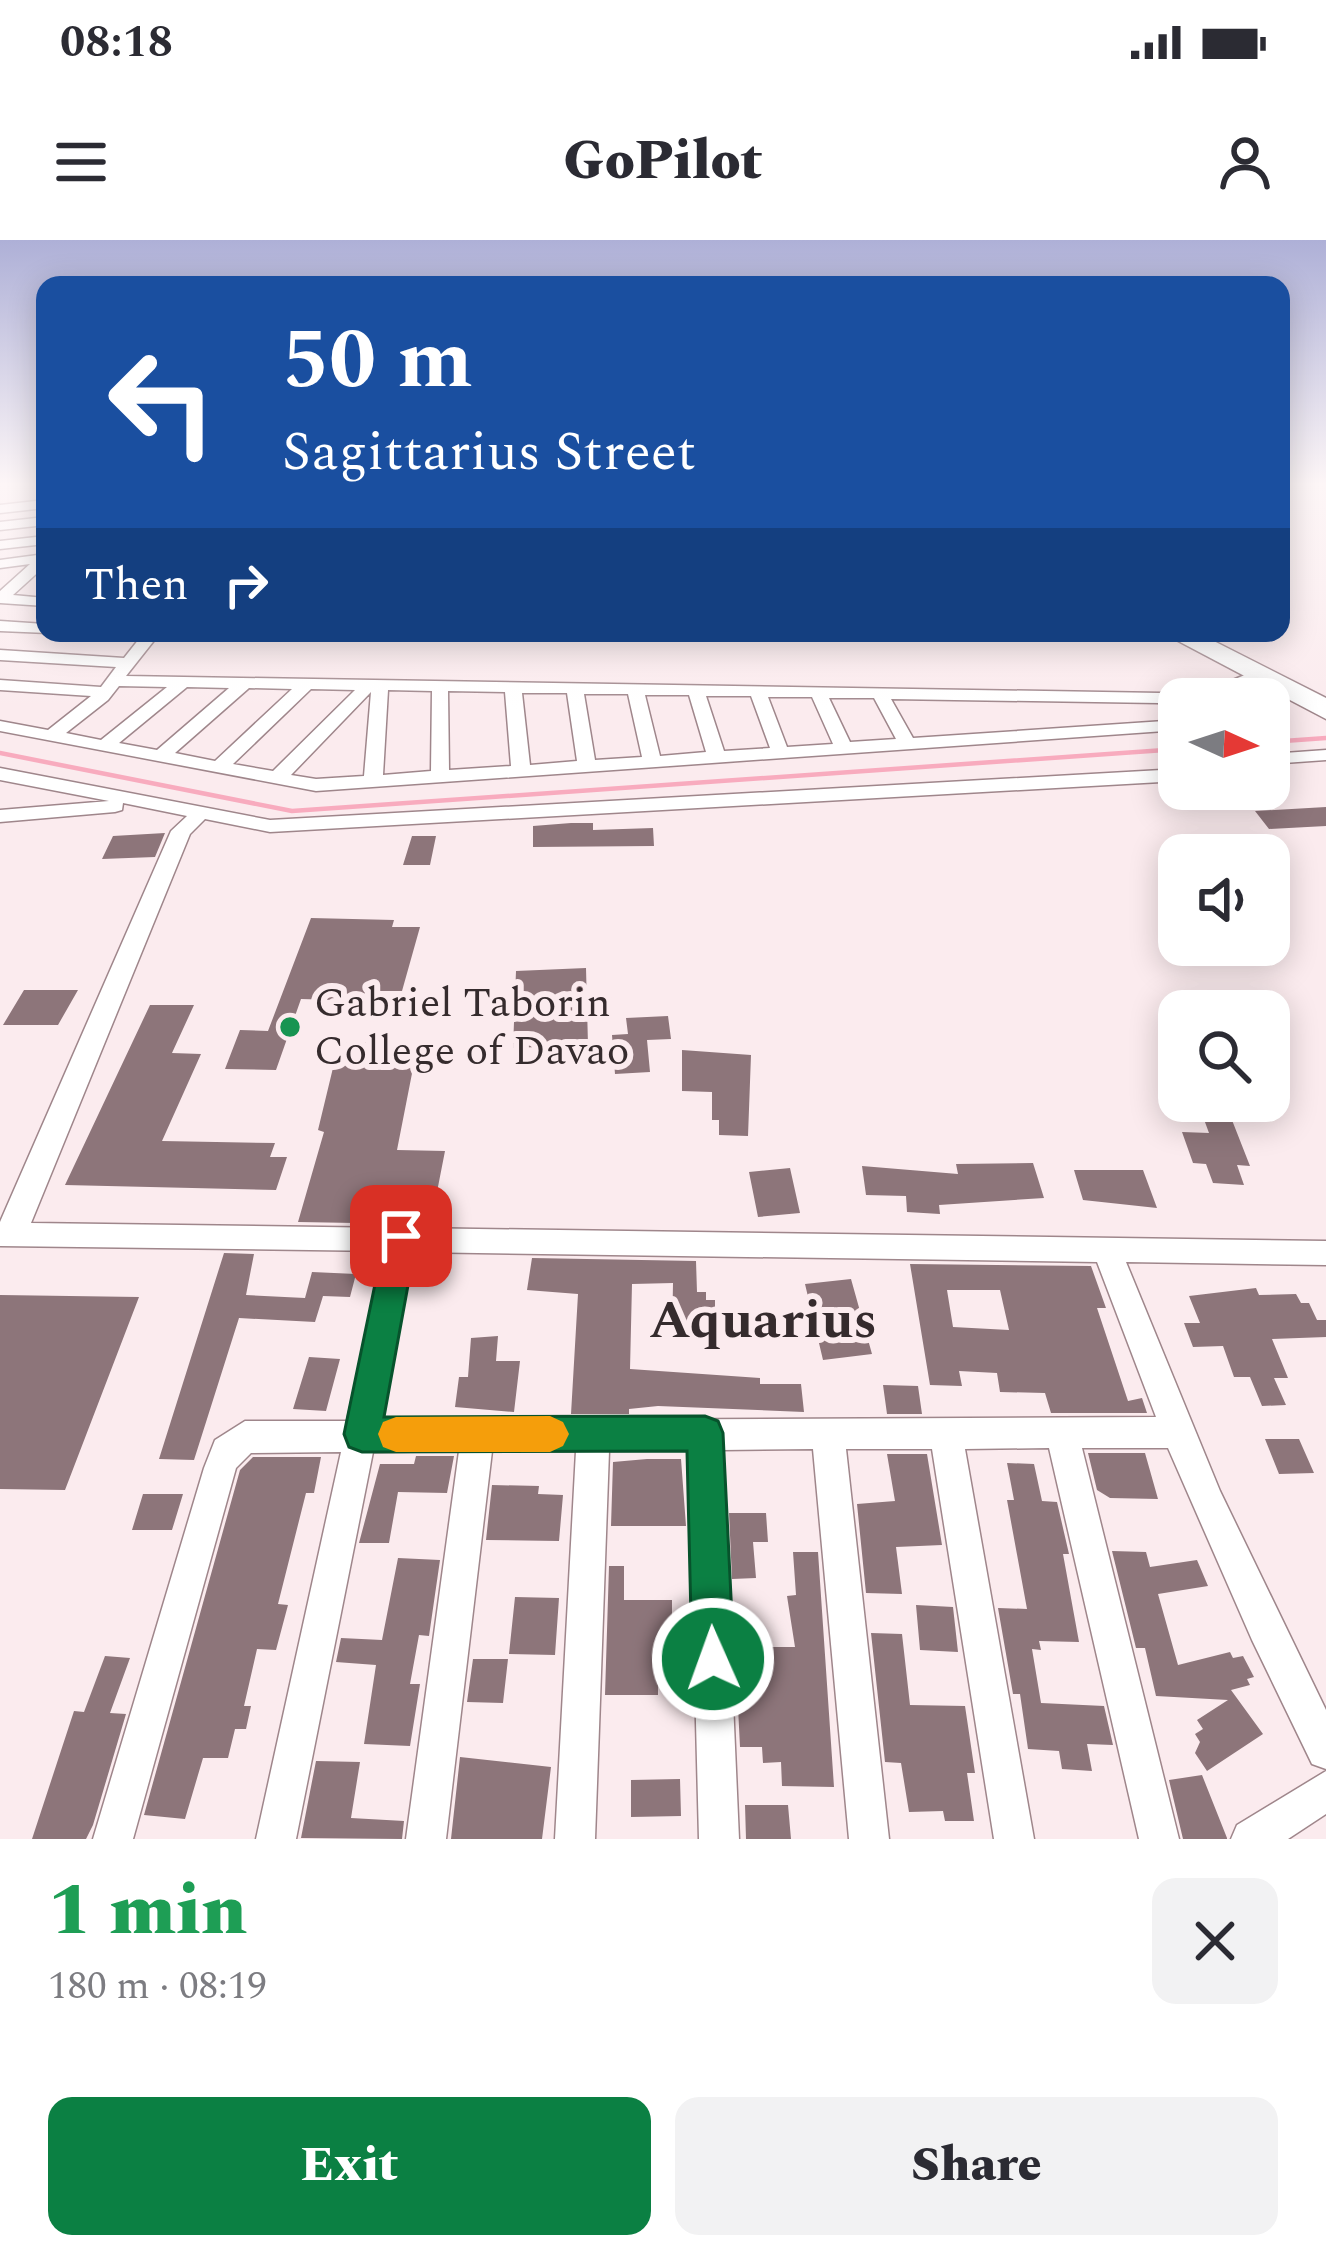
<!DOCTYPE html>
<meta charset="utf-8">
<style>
:root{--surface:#fff;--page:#f2f2f3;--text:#2b2b33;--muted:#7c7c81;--accent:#0b8043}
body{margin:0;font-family:Spectral,serif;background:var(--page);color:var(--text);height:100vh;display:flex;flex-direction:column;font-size:45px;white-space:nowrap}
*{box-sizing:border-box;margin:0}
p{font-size:39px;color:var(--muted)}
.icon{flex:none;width:66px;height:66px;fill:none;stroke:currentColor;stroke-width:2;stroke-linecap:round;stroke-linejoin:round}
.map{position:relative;height:1599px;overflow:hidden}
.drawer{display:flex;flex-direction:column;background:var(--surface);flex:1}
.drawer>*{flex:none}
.banner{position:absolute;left:36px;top:36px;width:1254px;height:366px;border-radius:24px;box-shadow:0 6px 30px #0003;background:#1a4fa0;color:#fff;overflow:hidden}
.needle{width:78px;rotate:93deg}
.fabs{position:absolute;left:1158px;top:438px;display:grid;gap:24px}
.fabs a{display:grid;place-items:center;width:132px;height:132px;border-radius:24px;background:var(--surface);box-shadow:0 6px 30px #0003;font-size:60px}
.pin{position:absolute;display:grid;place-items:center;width:102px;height:102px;color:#fff;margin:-51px;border-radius:24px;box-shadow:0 6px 18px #0006}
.me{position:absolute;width:132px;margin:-66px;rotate:358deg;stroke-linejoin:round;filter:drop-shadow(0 0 9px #0008)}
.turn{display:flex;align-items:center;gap:42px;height:252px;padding:0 48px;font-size:54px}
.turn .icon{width:156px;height:156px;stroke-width:2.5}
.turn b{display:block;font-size:84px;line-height:102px}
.then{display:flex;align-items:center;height:114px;padding:0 48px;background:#0003;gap:24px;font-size:45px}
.round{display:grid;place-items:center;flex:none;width:126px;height:126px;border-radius:24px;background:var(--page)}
.headline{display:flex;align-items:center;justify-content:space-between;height:204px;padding:0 48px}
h1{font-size:72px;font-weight:800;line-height:90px;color:#1e9e55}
.primary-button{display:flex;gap:24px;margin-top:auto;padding:24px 48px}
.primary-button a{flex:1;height:138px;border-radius:24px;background:var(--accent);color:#fff;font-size:48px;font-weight:800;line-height:138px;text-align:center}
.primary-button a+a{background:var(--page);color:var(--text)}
.status{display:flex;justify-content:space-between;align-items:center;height:84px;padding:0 60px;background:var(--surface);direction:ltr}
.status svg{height:33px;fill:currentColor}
header{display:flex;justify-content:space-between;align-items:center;height:156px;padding:0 48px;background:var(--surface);font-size:54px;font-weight:800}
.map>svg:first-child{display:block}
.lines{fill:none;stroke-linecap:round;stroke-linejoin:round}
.stream{stroke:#f8abbe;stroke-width:4.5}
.building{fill:#8d757a;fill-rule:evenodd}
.minor-casing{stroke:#9f868b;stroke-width:3}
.trunk-casing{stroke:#9f868b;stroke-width:3}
.minor{fill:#fff;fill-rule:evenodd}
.trunk{fill:#fff;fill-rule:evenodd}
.route{fill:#0b8043;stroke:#07532c;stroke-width:3}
.slow{fill:#f59e0b}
.poi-dot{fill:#179451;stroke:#fbebee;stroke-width:4.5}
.labels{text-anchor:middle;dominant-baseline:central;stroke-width:12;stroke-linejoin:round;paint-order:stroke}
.poi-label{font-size:42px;fill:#352b2d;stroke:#fbebee;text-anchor:start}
.near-neighbourhood-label{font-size:54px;font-weight:bold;fill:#352b2d;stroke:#fbebee}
</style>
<div class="status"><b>08:18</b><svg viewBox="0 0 49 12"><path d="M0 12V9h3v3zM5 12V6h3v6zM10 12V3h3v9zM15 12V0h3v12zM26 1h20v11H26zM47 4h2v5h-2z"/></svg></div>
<header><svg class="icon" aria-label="menu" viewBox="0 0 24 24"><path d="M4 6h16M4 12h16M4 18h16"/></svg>GoPilot<svg class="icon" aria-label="person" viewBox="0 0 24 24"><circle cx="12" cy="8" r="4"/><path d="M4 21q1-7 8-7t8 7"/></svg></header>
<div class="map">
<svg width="1326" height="1599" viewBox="0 0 1326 1599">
<rect width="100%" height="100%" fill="#fbebee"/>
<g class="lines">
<path class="stream" d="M 1253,459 L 1261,455
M 1269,502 L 1326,498
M 0,513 L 292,571 L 1179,509"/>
</g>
<path class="building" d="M 1326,567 L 1326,586 L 1269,589 L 1255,571 Z
M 571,583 L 593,583 L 593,590 L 653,588 L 654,606 L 533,607 L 533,586 Z
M 165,593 L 155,617 L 102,619 L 113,596 Z
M 412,596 L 436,596 L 430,625 L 403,625 Z
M 311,678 L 394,680 L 392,687 L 420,687 L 402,751 L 373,751 L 370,761 L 301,759 L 276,830 L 225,829 L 240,790 L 268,791 Z
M 586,728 L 588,805 L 513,808 L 516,731 Z
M 24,750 L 78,750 L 58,785 L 3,785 Z
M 150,765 L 194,765 L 172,813 L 201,814 L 162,901 L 275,903 L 270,917 L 287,917 L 276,950 L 65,945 Z
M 668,776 L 671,799 L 647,800 L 650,832 L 615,834 L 612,795 L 628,794 L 626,778 Z
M 391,802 L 389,814 L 416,813 L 397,910 L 445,911 L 436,957 L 361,956 L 355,983 L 298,982 L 324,892 L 318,890 L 339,803 Z
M 682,810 L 751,815 L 748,896 L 719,895 L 719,880 L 712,880 L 712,852 L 682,851 Z
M 1202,874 L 1230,875 L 1250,926 L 1237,925 L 1244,945 L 1213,943 L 1206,924 L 1193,923 L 1182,892 L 1209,893 Z
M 1033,923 L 1044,958 L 939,965 L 940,974 L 907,972 L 906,956 L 866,955 L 862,926 L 958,934 L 956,924 Z
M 790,928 L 800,973 L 758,977 L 749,932 Z
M 1074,930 L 1143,930 L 1157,968 L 1083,960 Z
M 224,1013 L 254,1014 L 246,1055 L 305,1058 L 312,1032 L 356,1034 L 350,1057 L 323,1056 L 315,1082 L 239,1078 L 194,1220 L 159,1219 Z
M 532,1018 L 696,1021 L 697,1052 L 706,1052 L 706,1060 L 715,1060 L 715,1101 L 672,1100 L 673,1043 L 632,1044 L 630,1129 L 760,1138 L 760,1144 L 801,1144 L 804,1172 L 658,1166 L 629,1169 L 629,1174 L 571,1174 L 578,1054 L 527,1050 Z
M 910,1024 L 1091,1026 L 1106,1068 L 1097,1068 L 1128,1161 L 1142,1158 L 1147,1173 L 1051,1173 L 1045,1153 L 1000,1152 L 997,1133 L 959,1131 L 962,1146 L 930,1145 ZM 947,1050 L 1000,1050 L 1009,1090 L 953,1087 Z
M 851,1039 L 872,1114 L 823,1120 L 805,1044 Z
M 1256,1048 L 1259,1055 L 1296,1054 L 1301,1063 L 1309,1063 L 1317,1080 L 1326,1080 L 1326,1097 L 1272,1099 L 1288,1138 L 1274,1138 L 1286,1165 L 1262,1166 L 1250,1137 L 1234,1137 L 1223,1106 L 1193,1107 L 1184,1083 L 1200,1083 L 1189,1056 Z
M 0,1055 L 139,1057 L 65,1250 L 0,1249 Z
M 498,1096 L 496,1121 L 520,1121 L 514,1172 L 455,1167 L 459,1137 L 468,1137 L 471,1098 Z
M 309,1117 L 340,1119 L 326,1171 L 293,1169 Z
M 883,1145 L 918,1146 L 922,1174 L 887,1174 Z
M 1265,1199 L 1299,1199 L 1314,1233 L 1279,1234 Z
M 1088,1213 L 1145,1213 L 1158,1259 L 1110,1258 L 1097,1250 Z
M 887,1214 L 927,1214 L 942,1305 L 896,1307 L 902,1354 L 866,1353 L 857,1264 L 895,1261 Z
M 416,1216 L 454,1216 L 447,1253 L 398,1252 L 389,1303 L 359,1303 L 380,1224 L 414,1224 Z
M 253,1217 L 321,1217 L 314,1253 L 306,1253 L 278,1364 L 288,1365 L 276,1410 L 257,1409 L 244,1466 L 251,1466 L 246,1489 L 235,1489 L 228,1518 L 203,1518 L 185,1579 L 144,1575 L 240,1230 Z
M 647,1219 L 681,1219 L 686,1286 L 611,1286 L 613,1222 Z
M 1007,1223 L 1034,1224 L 1042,1261 L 1057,1262 L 1069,1314 L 1063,1314 L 1079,1402 L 1039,1401 L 1041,1410 L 1032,1409 L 1041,1463 L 1104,1466 L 1113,1505 L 1087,1504 L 1092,1531 L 1062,1529 L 1059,1511 L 1028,1509 L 1020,1454 L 1013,1454 L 998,1368 L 1027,1369 L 1007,1260 L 1014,1260 Z
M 492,1245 L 539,1246 L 538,1254 L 563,1255 L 559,1301 L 486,1300 Z
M 143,1254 L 183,1254 L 172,1290 L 132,1290 Z
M 729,1273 L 766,1273 L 768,1302 L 753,1302 L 756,1338 L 732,1339 Z
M 1112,1311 L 1146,1312 L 1150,1327 L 1197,1320 L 1208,1346 L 1158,1354 L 1178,1425 L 1230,1412 L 1233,1418 L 1243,1416 L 1254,1437 L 1247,1439 L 1250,1445 L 1231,1450 L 1263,1494 L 1207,1531 L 1195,1513 L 1200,1502 L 1195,1494 L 1203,1489 L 1197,1480 L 1228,1460 L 1156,1456 L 1145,1408 L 1136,1408 Z
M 793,1312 L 818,1312 L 834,1547 L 782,1546 L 781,1522 L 763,1523 L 762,1507 L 740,1507 L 735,1407 L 795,1407 L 787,1356 L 796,1355 Z
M 398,1318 L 440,1320 L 429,1396 L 419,1395 L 410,1444 L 420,1444 L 410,1506 L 364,1504 L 376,1425 L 336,1422 L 341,1398 L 382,1400 Z
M 609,1326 L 624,1326 L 624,1360 L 672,1360 L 672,1396 L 658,1396 L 658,1455 L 605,1455 Z
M 515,1357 L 559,1358 L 555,1415 L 509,1414 Z
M 916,1365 L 953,1367 L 958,1412 L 920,1410 Z
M 871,1393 L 902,1394 L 910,1465 L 965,1466 L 975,1533 L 967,1533 L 974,1581 L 945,1581 L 943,1571 L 909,1572 L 901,1523 L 885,1522 Z
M 105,1416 L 130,1418 L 110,1473 L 126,1474 L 93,1585 L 86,1599 L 32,1599 L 74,1471 L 84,1472 Z
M 473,1419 L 508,1419 L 503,1463 L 467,1462 Z
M 460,1517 L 551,1527 L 542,1599 L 451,1599 Z
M 316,1521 L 360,1522 L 351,1578 L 404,1581 L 402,1599 L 301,1598 Z
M 1202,1535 L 1227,1598 L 1227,1599 L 1183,1599 L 1169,1540 Z
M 680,1539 L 681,1576 L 631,1577 L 631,1540 Z
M 745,1565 L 788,1565 L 791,1599 L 746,1599 Z"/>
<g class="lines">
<g class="minor-casing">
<path id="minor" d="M 45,260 L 45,268 L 0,273 L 0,265 Z
M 45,277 L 45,285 L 0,290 L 0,282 Z
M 45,296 L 45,304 L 0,309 L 0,301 Z
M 45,314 L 45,326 L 13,355 L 45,358 L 45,366 L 0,363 L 0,351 L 30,324 L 0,328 L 0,320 Z
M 0,381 L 45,384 L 48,393 L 0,391 Z
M 106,393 L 160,393 L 126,436 L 1161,453 L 1179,460 L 1179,472 L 1158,463 L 891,459 L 913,498 L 1179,480 L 1179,490 L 316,551 L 0,491 L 0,481 L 48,490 L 91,456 L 0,450 L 0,440 L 101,447 L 116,427 L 0,420 L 0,410 L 124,418 L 139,399 L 114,398 ZM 119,446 L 167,447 L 101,500 L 66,493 L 108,460 ZM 187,447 L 229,448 L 157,510 L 119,503 ZM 249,448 L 292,449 L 215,521 L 175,513 ZM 311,449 L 355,450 L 273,531 L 233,524 ZM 388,450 L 432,451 L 431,531 L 383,535 ZM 448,451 L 505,452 L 511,526 L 449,530 ZM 371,452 L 364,536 L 316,539 L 291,535 ZM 522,453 L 567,453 L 577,521 L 530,525 ZM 584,454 L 628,454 L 642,517 L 595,520 ZM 645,455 L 689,455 L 706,512 L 660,516 ZM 706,456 L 751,456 L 770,508 L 724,511 ZM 768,457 L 812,457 L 833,504 L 787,507 ZM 829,458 L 874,458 L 896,499 L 850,502 Z
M 1252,432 L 1266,435 L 1210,459 L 1187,459 Z
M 1326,510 L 1326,520 L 1269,524 L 1269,514 Z
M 0,528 L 270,580 L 1179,529 L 1179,541 L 270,592 L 205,579 L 190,594 L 31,983 L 392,988 L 402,984 L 412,988 L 1326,1001 L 1326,1025 L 1126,1022 L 1220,1251 L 1326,1470 L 1326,1529 L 1312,1524 L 1252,1400 L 1168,1208 L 1082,1208 L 1179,1599 L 1139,1599 L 1049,1208 L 965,1209 L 1034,1599 L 994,1599 L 932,1209 L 846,1209 L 889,1599 L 849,1599 L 813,1209 L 722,1210 L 739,1599 L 699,1599 L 689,1210 L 609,1211 L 595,1599 L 555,1599 L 576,1211 L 492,1211 L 446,1599 L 406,1599 L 459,1211 L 373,1212 L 296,1599 L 256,1599 L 341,1212 L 251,1213 L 236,1228 L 133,1599 L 93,1599 L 204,1228 L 215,1200 L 245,1181 L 347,1181 L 385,1011 L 0,1006 L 0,982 L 171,591 L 187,576 L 123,563 L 122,570 L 115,572 L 0,582 L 0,570 L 109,561 L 0,540 ZM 413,1012 L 1097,1022 L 1156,1177 L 379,1181 Z
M 1326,1531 L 1326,1574 L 1288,1599 L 1231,1599 L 1237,1585 Z"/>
</g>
<g class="trunk-casing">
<path id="trunk" d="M 1163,393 L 1198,393 L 1326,458 L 1326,479 Z"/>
</g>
<use href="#minor" class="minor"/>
<use href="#trunk" class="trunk"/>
</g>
<linearGradient id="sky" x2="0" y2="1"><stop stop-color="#aeb0d7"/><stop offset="0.52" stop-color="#fdf6f7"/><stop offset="1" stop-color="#fdf6f7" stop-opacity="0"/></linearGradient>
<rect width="1326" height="469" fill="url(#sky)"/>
<path class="route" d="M 401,983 L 413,987 L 417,996 L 384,1177 L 705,1176 L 718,1181 L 723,1193 L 734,1419 L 728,1434 L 713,1440 L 698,1434 L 692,1419 L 687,1211 L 362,1212 L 349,1207 L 344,1194 L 385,996 L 390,987 Z"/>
<path class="slow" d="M 550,1176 L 563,1182 L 569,1194 L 563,1206 L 550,1212 L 396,1212 L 383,1207 L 378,1194 L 383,1182 L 396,1177 Z"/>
<circle class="poi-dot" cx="290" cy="787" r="12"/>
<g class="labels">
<g class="poi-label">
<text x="314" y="763">Gabriel Taborin<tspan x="314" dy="48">College of Davao</tspan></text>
</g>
<g class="near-neighbourhood-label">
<text x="763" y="1081">Aquarius</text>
</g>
</g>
</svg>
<div class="fabs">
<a><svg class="needle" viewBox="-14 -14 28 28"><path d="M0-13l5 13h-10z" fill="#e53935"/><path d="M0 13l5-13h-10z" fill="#7c7c81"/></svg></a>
<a><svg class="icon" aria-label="sound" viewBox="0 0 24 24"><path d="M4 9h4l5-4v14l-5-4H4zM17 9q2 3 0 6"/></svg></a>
<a><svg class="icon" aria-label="search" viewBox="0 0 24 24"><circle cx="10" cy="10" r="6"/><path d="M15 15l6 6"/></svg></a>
</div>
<div class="pin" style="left:401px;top:996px;background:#d93025"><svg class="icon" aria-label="arrive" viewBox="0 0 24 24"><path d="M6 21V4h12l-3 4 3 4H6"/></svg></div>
<svg class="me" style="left:713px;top:1419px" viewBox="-20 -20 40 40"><circle r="17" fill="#0b8043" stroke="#fff" stroke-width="3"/><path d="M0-11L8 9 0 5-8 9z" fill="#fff"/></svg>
<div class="banner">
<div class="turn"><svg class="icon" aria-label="left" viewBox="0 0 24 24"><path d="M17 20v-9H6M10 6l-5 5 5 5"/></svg><div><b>50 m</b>Sagittarius Street</div></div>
<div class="then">Then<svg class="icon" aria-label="right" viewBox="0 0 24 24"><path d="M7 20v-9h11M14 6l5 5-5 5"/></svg></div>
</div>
</div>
<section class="drawer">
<div class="headline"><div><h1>1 min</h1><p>180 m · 08:19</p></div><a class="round"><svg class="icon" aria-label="close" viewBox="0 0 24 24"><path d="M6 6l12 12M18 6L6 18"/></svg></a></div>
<div class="primary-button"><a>Exit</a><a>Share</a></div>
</section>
